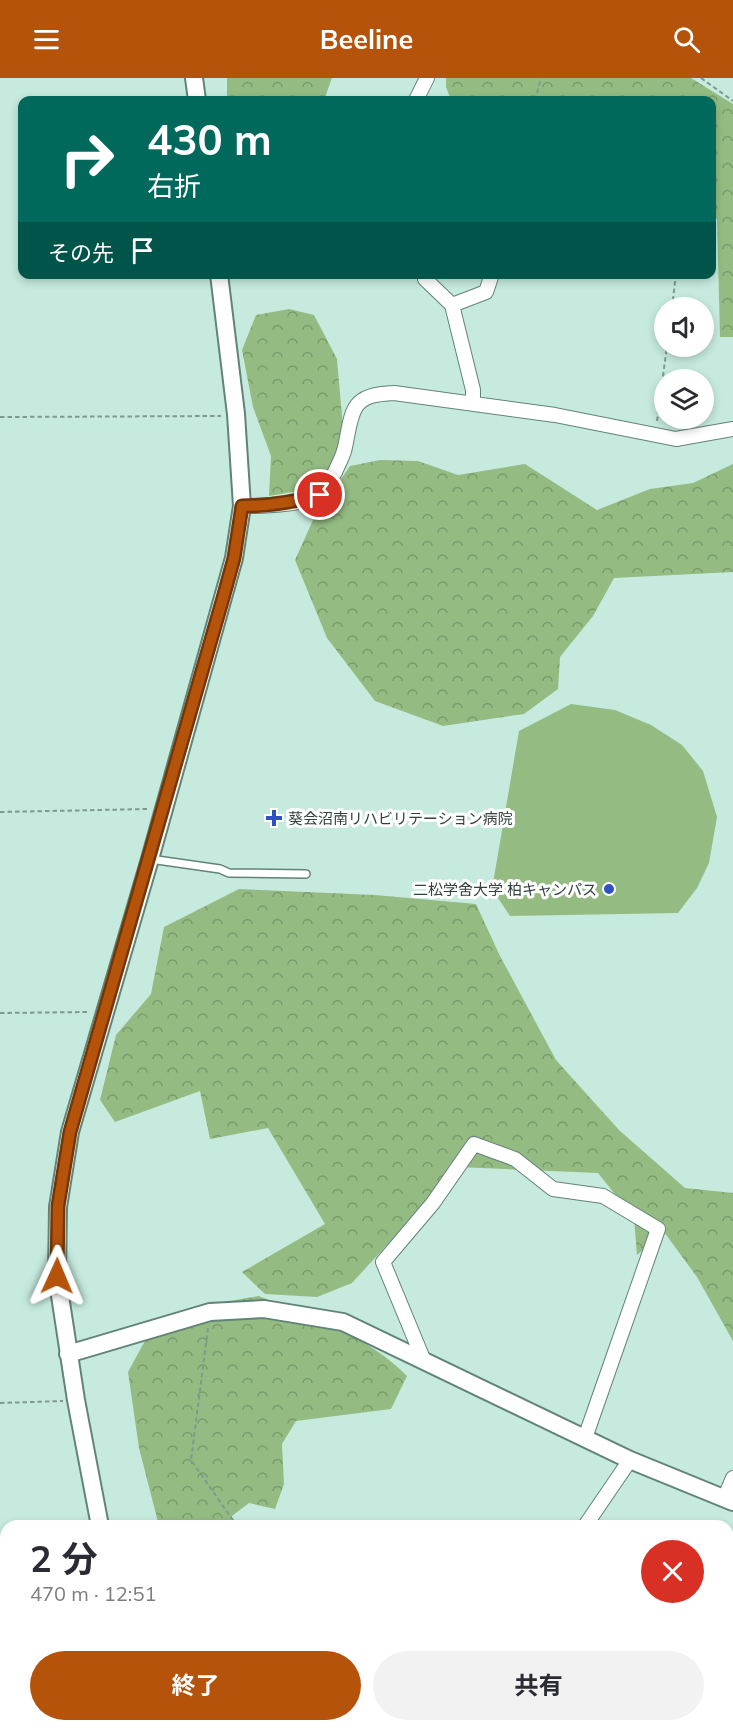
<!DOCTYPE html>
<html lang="ja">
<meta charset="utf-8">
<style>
:root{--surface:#fff;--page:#f2f2f3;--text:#2b2b33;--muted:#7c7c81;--accent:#b45309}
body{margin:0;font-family:Mulish,"Noto Sans JP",sans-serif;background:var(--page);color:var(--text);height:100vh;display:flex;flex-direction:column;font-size:22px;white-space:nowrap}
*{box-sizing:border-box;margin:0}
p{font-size:20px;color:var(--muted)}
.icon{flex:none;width:33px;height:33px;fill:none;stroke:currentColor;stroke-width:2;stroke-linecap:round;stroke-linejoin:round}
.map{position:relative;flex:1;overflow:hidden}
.details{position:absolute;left:0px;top:1442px;width:734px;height:212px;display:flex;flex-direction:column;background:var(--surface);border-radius:18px 18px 0 0;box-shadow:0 3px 9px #0003}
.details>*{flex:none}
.guide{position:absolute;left:18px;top:18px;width:698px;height:183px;border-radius:12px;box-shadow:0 3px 9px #0003;background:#00695c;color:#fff;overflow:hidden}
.controls{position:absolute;left:654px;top:219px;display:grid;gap:12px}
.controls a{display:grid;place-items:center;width:60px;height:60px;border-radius:50%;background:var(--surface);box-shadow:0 3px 9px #0003;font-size:30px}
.pin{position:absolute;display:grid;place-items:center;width:51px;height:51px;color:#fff;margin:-26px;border:3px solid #fff;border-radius:50%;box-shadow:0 2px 6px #0007}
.me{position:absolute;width:66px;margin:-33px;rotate:1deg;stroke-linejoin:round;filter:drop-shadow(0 0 4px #0008)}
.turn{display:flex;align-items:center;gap:21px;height:126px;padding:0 30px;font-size:27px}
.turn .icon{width:78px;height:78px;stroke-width:2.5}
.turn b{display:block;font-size:42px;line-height:51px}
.then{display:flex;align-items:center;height:57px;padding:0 30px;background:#0003;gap:12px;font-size:22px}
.round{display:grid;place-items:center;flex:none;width:63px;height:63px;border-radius:32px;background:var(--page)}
.summary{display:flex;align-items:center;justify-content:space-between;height:102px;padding:0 30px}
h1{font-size:36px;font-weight:700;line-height:45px}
.primary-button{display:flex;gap:12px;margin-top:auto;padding:12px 30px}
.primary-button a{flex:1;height:69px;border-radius:36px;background:var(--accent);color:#fff;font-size:24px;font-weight:700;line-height:69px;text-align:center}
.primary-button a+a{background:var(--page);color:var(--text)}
header{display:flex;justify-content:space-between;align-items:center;height:78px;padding:0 30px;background:var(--accent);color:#fff;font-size:27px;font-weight:700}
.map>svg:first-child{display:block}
.forest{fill:url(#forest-crowns)}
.garden{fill:#94bc82}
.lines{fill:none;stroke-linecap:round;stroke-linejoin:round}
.service-casing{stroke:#628378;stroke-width:10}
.minor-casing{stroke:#628378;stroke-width:16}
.tertiary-casing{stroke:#628378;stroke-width:20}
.path{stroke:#7f9991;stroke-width:2;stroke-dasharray:4.5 3;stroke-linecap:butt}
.service{stroke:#fff;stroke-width:7}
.minor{stroke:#fff;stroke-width:14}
.tertiary{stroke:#fff;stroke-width:16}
.route-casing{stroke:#753606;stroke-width:15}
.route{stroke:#b45309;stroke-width:10}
.poi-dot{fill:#2e52c2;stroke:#fff;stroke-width:2}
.labels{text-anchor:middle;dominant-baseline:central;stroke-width:6;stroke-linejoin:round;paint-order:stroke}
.poi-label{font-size:15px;fill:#32413c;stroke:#fff;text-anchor:start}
</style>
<header><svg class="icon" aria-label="menu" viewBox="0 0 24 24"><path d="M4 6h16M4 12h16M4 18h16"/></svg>Beeline<svg class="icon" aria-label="search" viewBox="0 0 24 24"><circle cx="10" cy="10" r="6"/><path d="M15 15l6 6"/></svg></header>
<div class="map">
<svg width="733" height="1652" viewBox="0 0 733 1652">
<defs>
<pattern id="forest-crowns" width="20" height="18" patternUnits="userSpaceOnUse" patternTransform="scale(1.5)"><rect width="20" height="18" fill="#94bc82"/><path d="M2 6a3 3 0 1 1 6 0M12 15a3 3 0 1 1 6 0" fill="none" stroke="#799a6c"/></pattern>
</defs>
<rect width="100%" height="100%" fill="#c6eade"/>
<path class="forest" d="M 227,0 L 332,0 L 324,22 L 227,22 Z
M 446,0 L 691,0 L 733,26 L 733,259 L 720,259 L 717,141 L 711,136 L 711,22 L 451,22 L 446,9 Z
M 289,231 L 314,237 L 337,281 L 343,350 L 334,389 L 304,412 L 269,418 L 271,378 L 253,329 L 242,272 L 256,237 Z
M 380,382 L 418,383 L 458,397 L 525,386 L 597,432 L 650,411 L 693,405 L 733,386 L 733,494 L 614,500 L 593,538 L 560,579 L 558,611 L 524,636 L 443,648 L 375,623 L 327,560 L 295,482 L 313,442 L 350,388 Z
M 239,811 L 375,817 L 476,826 L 500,878 L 556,982 L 619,1052 L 685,1110 L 733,1115 L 733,1263 L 697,1199 L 664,1154 L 637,1177 L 634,1140 L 598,1095 L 458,1089 L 352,1205 L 317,1219 L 265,1216 L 242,1194 L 325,1146 L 268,1050 L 210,1061 L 200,1013 L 115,1044 L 100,1022 L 116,957 L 151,916 L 164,849 Z
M 259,1218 C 311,1239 367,1257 407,1298 L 391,1331 L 296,1343 L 282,1366 L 284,1406 L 275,1431 L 249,1425 L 232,1438 L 229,1447 L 159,1448 L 139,1370 L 128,1294 L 147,1259 L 190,1230 Z
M 169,1647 L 225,1647 L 225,1652 L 168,1652 Z"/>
<path class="garden" d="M 571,626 L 615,632 L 651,647 L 682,667 L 703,693 L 717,739 L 709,785 L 697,810 L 678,835 L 510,838 L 492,811 L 519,653 Z"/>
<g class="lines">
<g class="service-casing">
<path id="service" d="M 150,781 L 220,791 L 229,795 L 306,796"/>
</g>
<g class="minor-casing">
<path id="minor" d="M 416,22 L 427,0
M 424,196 L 425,201 L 452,227 L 473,312 L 473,325
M 452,227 L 486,214 L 492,196
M 242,428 C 260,428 304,427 319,417 C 326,413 331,401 335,394 C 338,387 342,380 344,373 C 348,360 349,334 359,325 C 368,316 382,316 394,315 L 555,337 L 676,361 L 733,351
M 424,1283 L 383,1184 L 433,1125 L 474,1066 L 515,1081 L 553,1111 L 603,1118 L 658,1151 L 585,1360
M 724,1421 L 733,1400
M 585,1448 L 630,1382
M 538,1647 L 538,1652"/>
</g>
<g class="tertiary-casing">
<path id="tertiary" d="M 194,0 L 197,22
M 68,1276 L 210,1234 L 264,1231 L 343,1244 L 630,1382 L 733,1424
M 100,1448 L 76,1322 L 57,1198 L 58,1129 L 70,1054 L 150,781 L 234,480 L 242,428 L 236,336 L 219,196
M 139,1647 L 140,1652"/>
</g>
<path class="path" d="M 701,0 L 733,23
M 535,22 L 541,0
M 672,230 L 676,196
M 0,339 L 221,338
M 657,343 L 667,268
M 0,734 L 148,731
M 0,935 L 89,934
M 208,1250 L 191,1382 L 237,1448
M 0,1325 L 63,1323
M 550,1648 L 566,1652"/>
<use href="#service" class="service"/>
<use href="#minor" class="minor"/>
<use href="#tertiary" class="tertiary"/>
</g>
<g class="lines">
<g class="route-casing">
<path id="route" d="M 57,1198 L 58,1128 L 70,1054 L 223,520 L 234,480 L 242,428 C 269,428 294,424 320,417"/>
</g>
<use href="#route" class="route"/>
</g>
<g class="poi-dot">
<path d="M271 731h6v6h6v6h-6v6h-6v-6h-6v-6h6z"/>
<circle cx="609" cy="811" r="6"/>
</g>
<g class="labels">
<g class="poi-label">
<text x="288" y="740">葵会沼南リハビリテーション病院</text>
<text x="597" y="811" text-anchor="end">二松学舍大学 柏キャンパス</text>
</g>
</g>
</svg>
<div class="controls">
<a><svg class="icon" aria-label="sound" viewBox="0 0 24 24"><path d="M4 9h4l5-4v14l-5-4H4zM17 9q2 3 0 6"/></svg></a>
<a><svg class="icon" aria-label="layers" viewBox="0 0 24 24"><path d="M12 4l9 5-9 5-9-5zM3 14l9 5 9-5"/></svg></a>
</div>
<div class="pin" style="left:320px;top:417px;background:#d93025"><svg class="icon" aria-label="arrive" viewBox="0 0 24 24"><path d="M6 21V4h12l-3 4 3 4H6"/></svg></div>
<svg class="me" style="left:57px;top:1198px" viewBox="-20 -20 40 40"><path d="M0-17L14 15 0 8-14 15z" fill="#b45309" stroke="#fff" stroke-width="4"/></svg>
<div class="guide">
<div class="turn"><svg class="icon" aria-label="right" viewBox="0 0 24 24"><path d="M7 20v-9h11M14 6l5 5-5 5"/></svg><div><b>430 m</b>右折</div></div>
<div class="then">その先<svg class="icon" aria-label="arrive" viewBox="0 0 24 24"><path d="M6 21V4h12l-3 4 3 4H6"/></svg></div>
</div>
<section class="details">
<div class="summary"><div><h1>2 分</h1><p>470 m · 12:51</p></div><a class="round" style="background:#d93025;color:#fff"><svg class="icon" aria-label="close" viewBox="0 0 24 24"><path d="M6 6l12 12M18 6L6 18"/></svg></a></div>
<div class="primary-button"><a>終了</a><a>共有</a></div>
</section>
</div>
